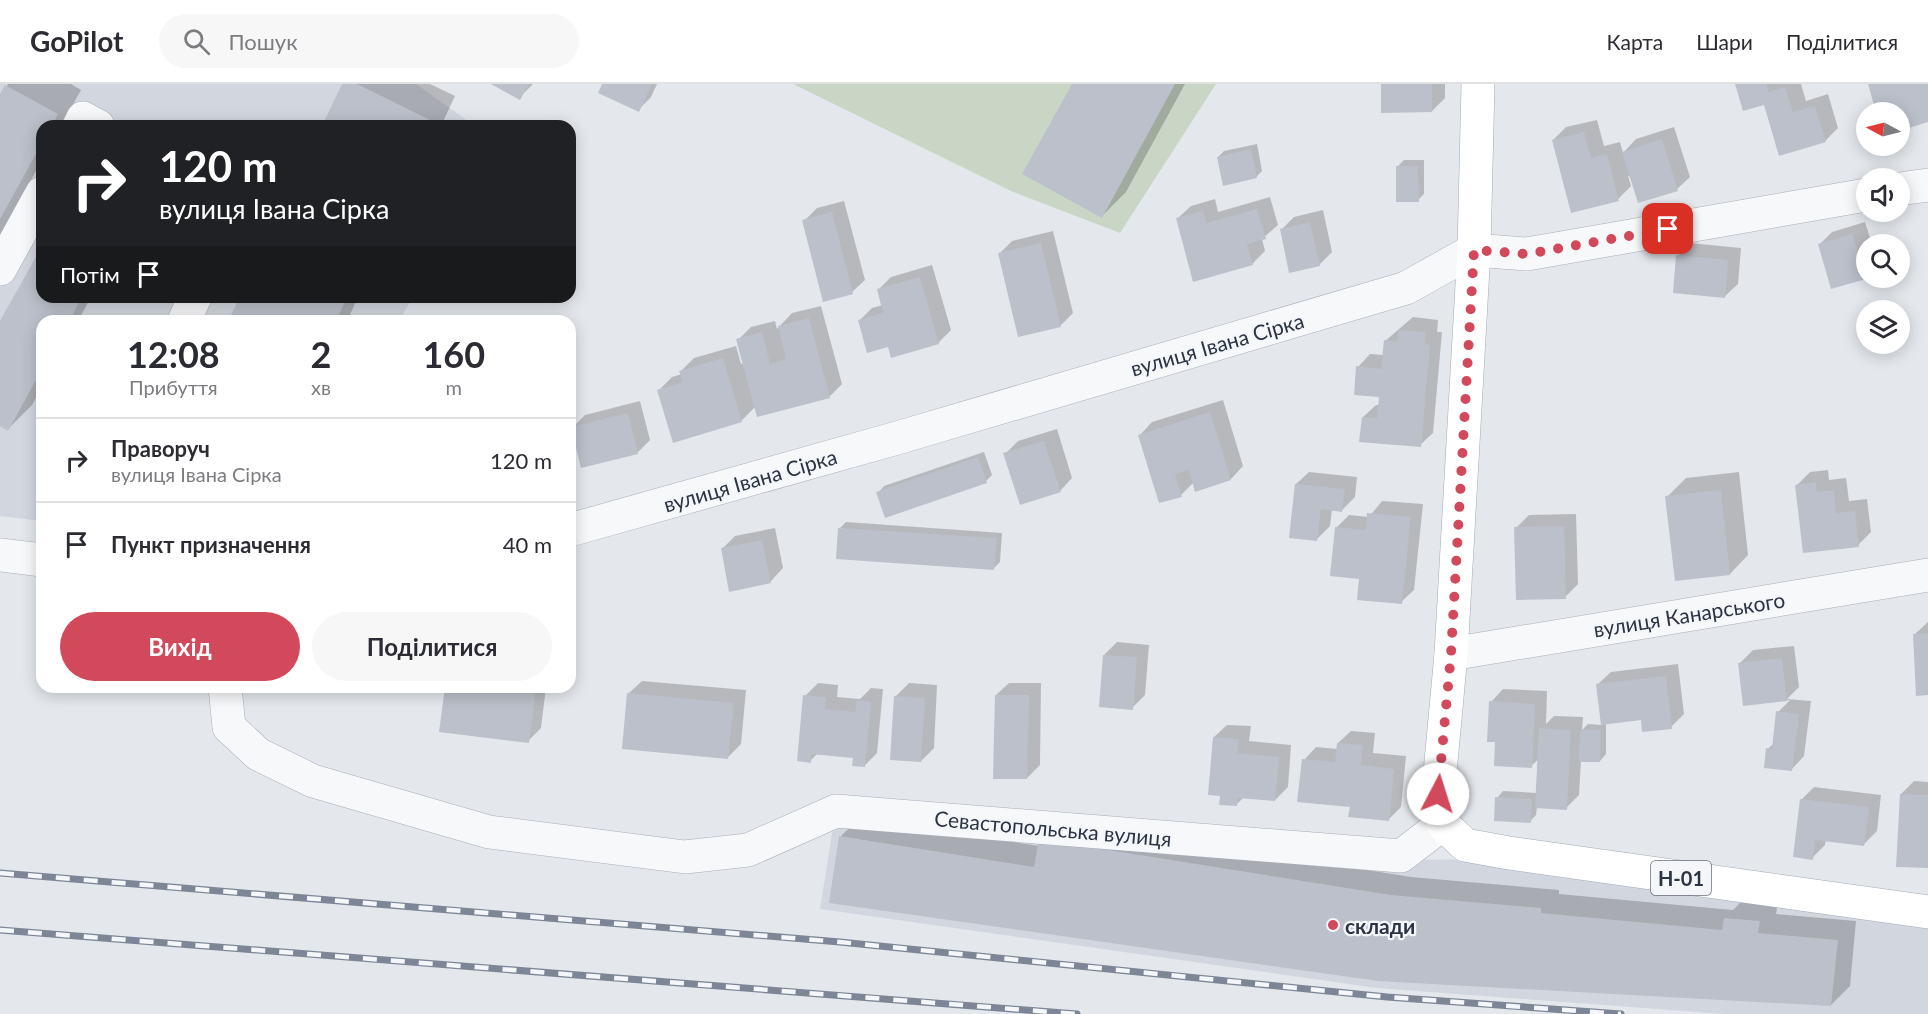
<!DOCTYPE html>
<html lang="uk">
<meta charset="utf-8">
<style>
:root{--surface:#fff;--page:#f7f7f7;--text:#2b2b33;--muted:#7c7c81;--line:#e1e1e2;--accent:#d1495b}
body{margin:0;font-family:Lato,sans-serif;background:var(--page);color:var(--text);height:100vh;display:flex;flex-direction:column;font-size:22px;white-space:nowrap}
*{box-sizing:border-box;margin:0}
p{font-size:20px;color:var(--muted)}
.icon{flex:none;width:33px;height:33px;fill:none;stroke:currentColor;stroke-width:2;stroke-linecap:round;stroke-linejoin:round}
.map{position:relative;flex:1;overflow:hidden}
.drawer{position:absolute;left:36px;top:231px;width:540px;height:378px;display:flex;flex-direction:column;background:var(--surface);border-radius:18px;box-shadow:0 3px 15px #0003}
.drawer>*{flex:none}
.hud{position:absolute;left:36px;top:36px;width:540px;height:183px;border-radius:18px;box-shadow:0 3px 15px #0003;background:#202124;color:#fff;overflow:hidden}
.needle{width:39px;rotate:277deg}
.fabs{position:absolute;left:1856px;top:18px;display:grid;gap:12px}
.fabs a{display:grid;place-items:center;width:54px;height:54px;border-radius:50%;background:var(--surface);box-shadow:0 3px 15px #0003;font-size:30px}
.pin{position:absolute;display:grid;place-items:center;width:51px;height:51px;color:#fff;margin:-26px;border-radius:12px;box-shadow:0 3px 9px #0006}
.me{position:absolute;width:66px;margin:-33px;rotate:5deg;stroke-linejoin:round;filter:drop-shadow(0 0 4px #0008)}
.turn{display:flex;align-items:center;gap:21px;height:126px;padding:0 24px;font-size:27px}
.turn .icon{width:78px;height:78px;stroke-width:2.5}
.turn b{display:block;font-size:42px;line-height:51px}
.then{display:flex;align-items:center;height:57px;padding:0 24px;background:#0003;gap:12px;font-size:22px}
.eta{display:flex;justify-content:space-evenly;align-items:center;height:102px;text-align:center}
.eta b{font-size:36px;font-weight:700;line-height:42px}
.primary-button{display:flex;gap:12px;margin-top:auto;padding:12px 24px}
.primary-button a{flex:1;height:69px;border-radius:36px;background:var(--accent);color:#fff;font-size:24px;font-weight:700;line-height:69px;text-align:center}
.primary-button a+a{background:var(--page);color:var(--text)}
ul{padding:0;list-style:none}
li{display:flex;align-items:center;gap:18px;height:84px;padding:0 24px;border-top:2px solid var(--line)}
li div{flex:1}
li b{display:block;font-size:22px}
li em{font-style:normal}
header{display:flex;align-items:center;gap:36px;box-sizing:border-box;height:84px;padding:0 30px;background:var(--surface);border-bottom:2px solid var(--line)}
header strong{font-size:28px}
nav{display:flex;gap:33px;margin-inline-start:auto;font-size:21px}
.search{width:420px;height:54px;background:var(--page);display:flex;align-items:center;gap:15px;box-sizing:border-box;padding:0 21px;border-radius:33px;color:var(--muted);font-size:22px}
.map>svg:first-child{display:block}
.built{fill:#d2d6de}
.green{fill:#c9d6c5}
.shadow{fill:#0003}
.building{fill:#bbc0ca}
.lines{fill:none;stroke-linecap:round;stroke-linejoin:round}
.minor-casing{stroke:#a9aeb7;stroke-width:34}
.major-casing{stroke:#a3abb8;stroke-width:34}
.minor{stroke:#f7f8fa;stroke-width:33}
.major{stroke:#fff;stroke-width:33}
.rail-casing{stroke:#7d8696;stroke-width:7}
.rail{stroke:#f4f6f9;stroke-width:4.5;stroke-dasharray:14;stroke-linecap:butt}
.route{stroke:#d1495b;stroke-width:10;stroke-dasharray:0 18}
.poi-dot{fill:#d1495b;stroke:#f4f6f9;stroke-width:2}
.labels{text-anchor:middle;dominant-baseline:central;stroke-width:4.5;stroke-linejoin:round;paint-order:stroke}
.shield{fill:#f4f6f9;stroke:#676e7b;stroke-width:1.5}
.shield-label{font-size:20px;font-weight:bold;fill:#2b3445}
.street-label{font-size:21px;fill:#2b3445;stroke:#f4f6f9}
.poi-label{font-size:21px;font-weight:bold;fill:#2b3445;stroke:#f4f6f9;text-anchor:start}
</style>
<header>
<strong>GoPilot</strong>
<div class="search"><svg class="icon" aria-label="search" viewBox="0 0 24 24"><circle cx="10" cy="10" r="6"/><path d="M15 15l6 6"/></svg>Пошук</div>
<nav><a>Карта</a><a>Шари</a><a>Поділитися</a></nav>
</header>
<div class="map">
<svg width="1928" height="930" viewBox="0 0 1928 930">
<rect width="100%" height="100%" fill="#e4e7ec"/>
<path class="built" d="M 0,0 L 416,0 L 475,42 L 42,42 L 42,213 L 413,213 L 399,237 L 42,237 L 42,437 L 0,432 Z
M 835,731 L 1400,776 L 1508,775 L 1928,833 L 1928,930 L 1724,930 L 1377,904 L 820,825 Z"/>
<path class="green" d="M 793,0 L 1216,0 L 1120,149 L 1011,107 Z"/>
<path class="shadow" d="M 8,0 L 71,0 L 81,6 L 61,42 L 42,42 L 42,76 L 0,152 L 0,13 Z
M 343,0 L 430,0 L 455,12 L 441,42 L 323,42 Z
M 494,0 L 533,0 L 519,14 Z
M 604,0 L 657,0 L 651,13 L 638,26 Z
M 1074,0 L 1185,0 L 1126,108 L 1102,132 Z
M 1382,0 L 1445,0 L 1445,14 L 1432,27 Z
M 1737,0 L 1801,0 L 1806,17 L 1828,10 L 1838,44 L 1826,56 L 1780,70 L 1765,19 Z
M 1597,36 L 1604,62 L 1620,58 L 1623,69 L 1636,55 L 1674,43 L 1690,93 L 1677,105 L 1628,92 L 1631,102 L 1618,115 L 1553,56 L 1566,43 Z
M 1257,60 L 1262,87 L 1256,93 L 1218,73 L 1224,67 Z
M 1404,76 L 1424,76 L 1424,110 L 1418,116 L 1397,83 Z
M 1270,113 L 1278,141 L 1262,155 L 1265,167 L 1252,180 L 1178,134 L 1191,122 L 1215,115 L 1218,128 Z
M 844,117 L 865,196 L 852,208 L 804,137 L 817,124 Z
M 1323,126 L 1332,168 L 1319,181 L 1281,146 L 1294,133 Z
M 1865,138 L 1872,160 L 1866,160 L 1865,193 L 1819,161 L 1832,148 Z
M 1053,147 L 1073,229 L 1060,242 L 999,170 L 1012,157 Z
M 1690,159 L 1741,164 L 1738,200 L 1725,212 L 1678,172 Z
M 42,165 L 42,213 L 91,213 L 78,237 L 42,237 L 42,302 L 32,321 L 8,345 L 0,341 L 0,240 Z
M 932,181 L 951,246 L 938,259 L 889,261 L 859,237 L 872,224 L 883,221 L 878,206 L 891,193 Z
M 241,213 L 358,213 L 347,237 L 230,237 Z
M 821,222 L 842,300 L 829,313 L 755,323 L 741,337 L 659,306 L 672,293 L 682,290 L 681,287 L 694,274 L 736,262 L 741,280 L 744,279 L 738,256 L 751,243 L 775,237 L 777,245 L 792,229 Z
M 1413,233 L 1438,236 L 1437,248 L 1442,248 L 1433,349 L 1420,361 L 1363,333 L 1376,321 L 1380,321 L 1380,312 L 1358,283 L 1370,270 L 1384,271 L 1385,257 Z
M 1223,316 L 1243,382 L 1231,395 L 1194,398 L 1181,411 L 1140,351 L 1152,338 Z
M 640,317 L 650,356 L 637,369 L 572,344 L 585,331 Z
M 1057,345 L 1072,394 L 1060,407 L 1005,370 L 1018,357 Z
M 984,368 L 992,391 L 986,397 L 878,409 L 884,402 Z
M 1828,386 L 1829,396 L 1846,394 L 1849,417 L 1867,415 L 1871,448 L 1858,461 L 1797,401 L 1810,388 Z
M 1309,388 L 1357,393 L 1355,413 L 1342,426 L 1332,425 L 1330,442 L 1317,455 L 1296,400 Z
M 1739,388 L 1748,471 L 1730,490 L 1667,413 L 1686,394 Z
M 1382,417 L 1423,420 L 1414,506 L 1401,518 L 1361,494 L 1336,444 L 1349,431 L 1369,433 Z
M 1576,430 L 1578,500 L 1565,513 L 1516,444 L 1529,431 Z
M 846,438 L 1002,449 L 1000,478 L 994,484 L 840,444 Z
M 775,444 L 783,484 L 771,497 L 731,506 L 722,465 L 735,452 Z
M 1928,538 L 1928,610 L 1915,550 Z
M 1117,558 L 1149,561 L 1145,611 L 1132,624 L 1104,571 Z
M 1794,562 L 1799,603 L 1787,615 L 1811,617 L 1804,672 L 1792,685 L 1768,665 L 1775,658 L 1778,628 L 1790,616 L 1744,620 L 1740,579 L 1753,566 Z
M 1678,580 L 1684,630 L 1671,643 L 1642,635 L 1606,639 L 1606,670 L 1600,677 L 1581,676 L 1579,711 L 1566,724 L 1537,723 L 1536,731 L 1530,737 L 1497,714 L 1503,707 L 1537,709 L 1539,675 L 1531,682 L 1496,656 L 1491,618 L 1503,605 L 1547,607 L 1546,640 L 1554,632 L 1583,633 L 1582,646 L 1588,640 L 1603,641 L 1598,600 L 1611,588 Z
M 642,597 L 746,606 L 741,660 L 728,673 L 629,609 Z
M 818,599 L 838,601 L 837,613 L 860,615 L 871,604 L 883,605 L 877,669 L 864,682 L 854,672 L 818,669 L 810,677 L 805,612 Z
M 909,599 L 937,601 L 934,664 L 921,677 L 896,612 Z
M 1009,599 L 1041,599 L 1040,681 L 1027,694 L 996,611 Z
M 446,603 L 546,603 L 541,644 L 528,657 L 441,646 Z
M 1227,641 L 1251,642 L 1249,657 L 1291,661 L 1288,703 L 1275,716 L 1244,713 L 1236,721 L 1214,653 Z
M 1351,647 L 1375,649 L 1373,669 L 1406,672 L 1401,723 L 1388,736 L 1351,722 L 1304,676 L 1316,663 L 1338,665 L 1338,659 Z
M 1914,697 L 1928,698 L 1928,783 L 1901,710 Z
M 1814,703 L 1881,711 L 1877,747 L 1864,760 L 1826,755 L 1825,761 L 1812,774 L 1801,716 Z
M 859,734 L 1039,762 L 1059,737 L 1411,793 L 1559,806 L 1559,810 L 1733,826 L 1744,815 L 1778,819 L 1776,830 L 1856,837 L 1850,902 L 1831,921 L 840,753 Z"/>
<path class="building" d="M 342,0 L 357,0 L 432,37 L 429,42 L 322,42 Z
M 491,0 L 529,0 L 520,16 Z
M 602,0 L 652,0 L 639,28 L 598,9 Z
M 1072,0 L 1175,0 L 1102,134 L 1022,90 Z
M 1381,0 L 1432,0 L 1432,28 L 1381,29 Z
M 1735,0 L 1766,0 L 1769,8 L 1785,3 L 1793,28 L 1815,22 L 1826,58 L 1779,72 L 1764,21 L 1743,27 Z
M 1868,0 L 1928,0 L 1928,38 L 1899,47 L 1899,28 L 1876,28 Z
M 5,1 L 58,30 L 52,42 L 42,42 L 42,59 L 0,135 L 0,10 Z
M 1584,48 L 1591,74 L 1607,70 L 1619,117 L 1571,129 L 1552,56 Z
M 1662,55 L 1678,107 L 1638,119 L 1622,68 Z
M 1251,65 L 1257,94 L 1223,102 L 1217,73 Z
M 1396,82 L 1418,82 L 1419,118 L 1396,118 Z
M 1257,125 L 1266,155 L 1247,160 L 1253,181 L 1193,198 L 1176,134 L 1203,127 L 1206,139 Z
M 832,128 L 853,210 L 823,218 L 802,136 Z
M 1310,138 L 1320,182 L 1289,189 L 1280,145 Z
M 1852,150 L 1866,195 L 1831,205 L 1818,160 Z
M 1041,159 L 1061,243 L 1018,253 L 998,169 Z
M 42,162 L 42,213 L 82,213 L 69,237 L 42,237 L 42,285 L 8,347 L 0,342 L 0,237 Z
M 1676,171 L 1728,176 L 1725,214 L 1673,209 Z
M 920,193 L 939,260 L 891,274 L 888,263 L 867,269 L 858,236 L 883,229 L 877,205 Z
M 240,213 L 347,213 L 336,237 L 228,237 Z
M 809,234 L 830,314 L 757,333 L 736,255 L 762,248 L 770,280 L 786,275 L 778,242 Z
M 1398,246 L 1426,248 L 1425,260 L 1430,261 L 1421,363 L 1359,358 L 1362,333 L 1377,334 L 1379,313 L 1354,311 L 1356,282 L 1381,285 L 1384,256 L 1397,258 Z
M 723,274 L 742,338 L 673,359 L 657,306 L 683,298 L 679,287 Z
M 1210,328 L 1231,396 L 1195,408 L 1189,386 L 1175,390 L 1182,413 L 1159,419 L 1138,351 Z
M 628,329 L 638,370 L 581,384 L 571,343 Z
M 1044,357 L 1061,408 L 1020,421 L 1003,369 Z
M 978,373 L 987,399 L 885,434 L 876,408 Z
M 1816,398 L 1817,408 L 1834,406 L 1836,429 L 1855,427 L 1859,463 L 1803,469 L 1795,401 Z
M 1295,400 L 1345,405 L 1342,428 L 1321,425 L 1317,457 L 1289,454 Z
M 1721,406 L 1730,491 L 1675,497 L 1665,412 Z
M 1367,429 L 1411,433 L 1402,520 L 1357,516 L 1359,495 L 1330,492 L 1335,443 L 1366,446 Z
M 1564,442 L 1566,515 L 1516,516 L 1514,443 Z
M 838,444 L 997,454 L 994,486 L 836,475 Z
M 762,456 L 771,499 L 729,508 L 721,464 Z
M 1928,549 L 1928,611 L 1916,612 L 1913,550 Z
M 1103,571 L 1137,573 L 1133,626 L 1099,623 Z
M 1782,574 L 1787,617 L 1743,622 L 1738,579 Z
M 1666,592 L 1672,645 L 1642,648 L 1641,636 L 1601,641 L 1596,600 Z
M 445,603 L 505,606 L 505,603 L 536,603 L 529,659 L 439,648 Z
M 627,609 L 734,619 L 728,675 L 622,665 Z
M 803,611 L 826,613 L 825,625 L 855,628 L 857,616 L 871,618 L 865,683 L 852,682 L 853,674 L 811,670 L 811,679 L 797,677 Z
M 995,611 L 1029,611 L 1027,695 L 993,695 Z
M 894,612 L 925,614 L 921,678 L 890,676 Z
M 1489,617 L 1535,620 L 1532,684 L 1494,682 L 1495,658 L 1487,658 Z
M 1776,627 L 1799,630 L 1792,687 L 1764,684 L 1766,664 L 1772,665 Z
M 1539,644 L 1571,646 L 1567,726 L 1535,724 Z
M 1580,646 L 1601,646 L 1600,678 L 1579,678 Z
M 1213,653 L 1239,655 L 1237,669 L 1279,673 L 1275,717 L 1238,714 L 1237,722 L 1219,721 L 1220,712 L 1208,711 Z
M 1337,659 L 1363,661 L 1361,681 L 1394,685 L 1389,737 L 1348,733 L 1350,723 L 1297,718 L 1302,675 L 1335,678 Z
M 1900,710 L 1928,711 L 1928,784 L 1896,783 Z
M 1495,713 L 1532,715 L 1531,739 L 1494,737 Z
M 1800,715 L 1869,723 L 1864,762 L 1815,756 L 1813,776 L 1793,773 Z
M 839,752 L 1034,783 L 1039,755 L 1391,811 L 1541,824 L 1541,829 L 1722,846 L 1724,834 L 1760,837 L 1758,849 L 1838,856 L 1831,922 L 1378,897 L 829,819 Z"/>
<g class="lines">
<g class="minor-casing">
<path id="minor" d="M 79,42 L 83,34 L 98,42
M 1899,105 L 1928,101
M 0,185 L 42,109
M 184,237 L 195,213
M 570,446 L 897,354 L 1406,204 L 1474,166 L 1527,170 L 1866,111
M 0,471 L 42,476
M 1451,570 L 1928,491
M 225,603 L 229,643 L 258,670 L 313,697 L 489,748 L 685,773 L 748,766 L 836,727 L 1401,772 L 1443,740"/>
</g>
<g class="major-casing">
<path id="major" d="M 1478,0 L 1474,166 L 1451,570 L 1438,710 L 1443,740 L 1465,761 L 1509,769 L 1928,828"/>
</g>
<use href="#minor" class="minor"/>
<use href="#major" class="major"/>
<g class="rail-casing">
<path id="rail" d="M 0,789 L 840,858 L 1387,913 L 1621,930
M 0,846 L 1077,930"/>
</g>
<use href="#rail" class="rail"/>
</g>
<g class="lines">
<path class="route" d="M 1438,710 L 1451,570 L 1474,166 L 1527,170 L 1668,145"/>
</g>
<circle class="poi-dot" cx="1333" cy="841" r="6"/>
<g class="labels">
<rect class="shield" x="1651" y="777" width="60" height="34" rx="4.5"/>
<g class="shield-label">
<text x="1681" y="794">Н-01</text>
</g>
<g class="street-label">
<text transform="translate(1217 260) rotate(-16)">вулиця Івана Сірка</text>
<text transform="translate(750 396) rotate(-16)">вулиця Івана Сірка</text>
<text transform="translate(1689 530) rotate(-9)">вулиця Канарського</text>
<text transform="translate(1053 744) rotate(5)">Севастопольська вулиця</text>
</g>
<g class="poi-label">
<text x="1345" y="841">склади</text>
</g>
</g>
</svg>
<div class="fabs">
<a><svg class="needle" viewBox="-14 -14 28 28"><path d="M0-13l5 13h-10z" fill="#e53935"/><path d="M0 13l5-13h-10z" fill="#7c7c81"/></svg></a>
<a><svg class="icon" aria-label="sound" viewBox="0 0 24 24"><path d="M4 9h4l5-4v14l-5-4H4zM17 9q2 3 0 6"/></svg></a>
<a><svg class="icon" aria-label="search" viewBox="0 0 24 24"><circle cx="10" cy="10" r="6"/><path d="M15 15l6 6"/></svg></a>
<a><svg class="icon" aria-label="layers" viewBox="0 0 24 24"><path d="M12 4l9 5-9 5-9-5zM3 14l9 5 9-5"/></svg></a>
</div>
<div class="pin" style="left:1668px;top:145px;background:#d93025"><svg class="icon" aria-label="arrive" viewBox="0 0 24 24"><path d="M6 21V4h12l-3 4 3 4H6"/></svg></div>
<svg class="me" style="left:1438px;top:710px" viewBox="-20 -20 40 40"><circle r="19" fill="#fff"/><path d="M0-13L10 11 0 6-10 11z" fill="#d1495b"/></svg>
<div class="hud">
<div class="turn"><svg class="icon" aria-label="right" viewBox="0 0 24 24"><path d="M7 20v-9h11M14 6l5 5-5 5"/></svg><div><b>120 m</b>вулиця Івана Сірка</div></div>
<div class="then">Потім<svg class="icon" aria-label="arrive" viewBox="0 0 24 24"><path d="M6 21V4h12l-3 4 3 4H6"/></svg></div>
</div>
<section class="drawer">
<div class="eta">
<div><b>12:08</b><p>Прибуття</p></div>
<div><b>2</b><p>хв</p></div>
<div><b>160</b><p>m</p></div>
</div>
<ul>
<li><svg class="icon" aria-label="right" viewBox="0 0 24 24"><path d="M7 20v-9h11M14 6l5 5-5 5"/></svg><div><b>Праворуч</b><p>вулиця Івана Сірка</p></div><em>120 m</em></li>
<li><svg class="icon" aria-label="arrive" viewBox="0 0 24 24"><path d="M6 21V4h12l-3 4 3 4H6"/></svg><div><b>Пункт призначення</b></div><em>40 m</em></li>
</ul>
<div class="primary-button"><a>Вихід</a><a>Поділитися</a></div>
</section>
</div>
